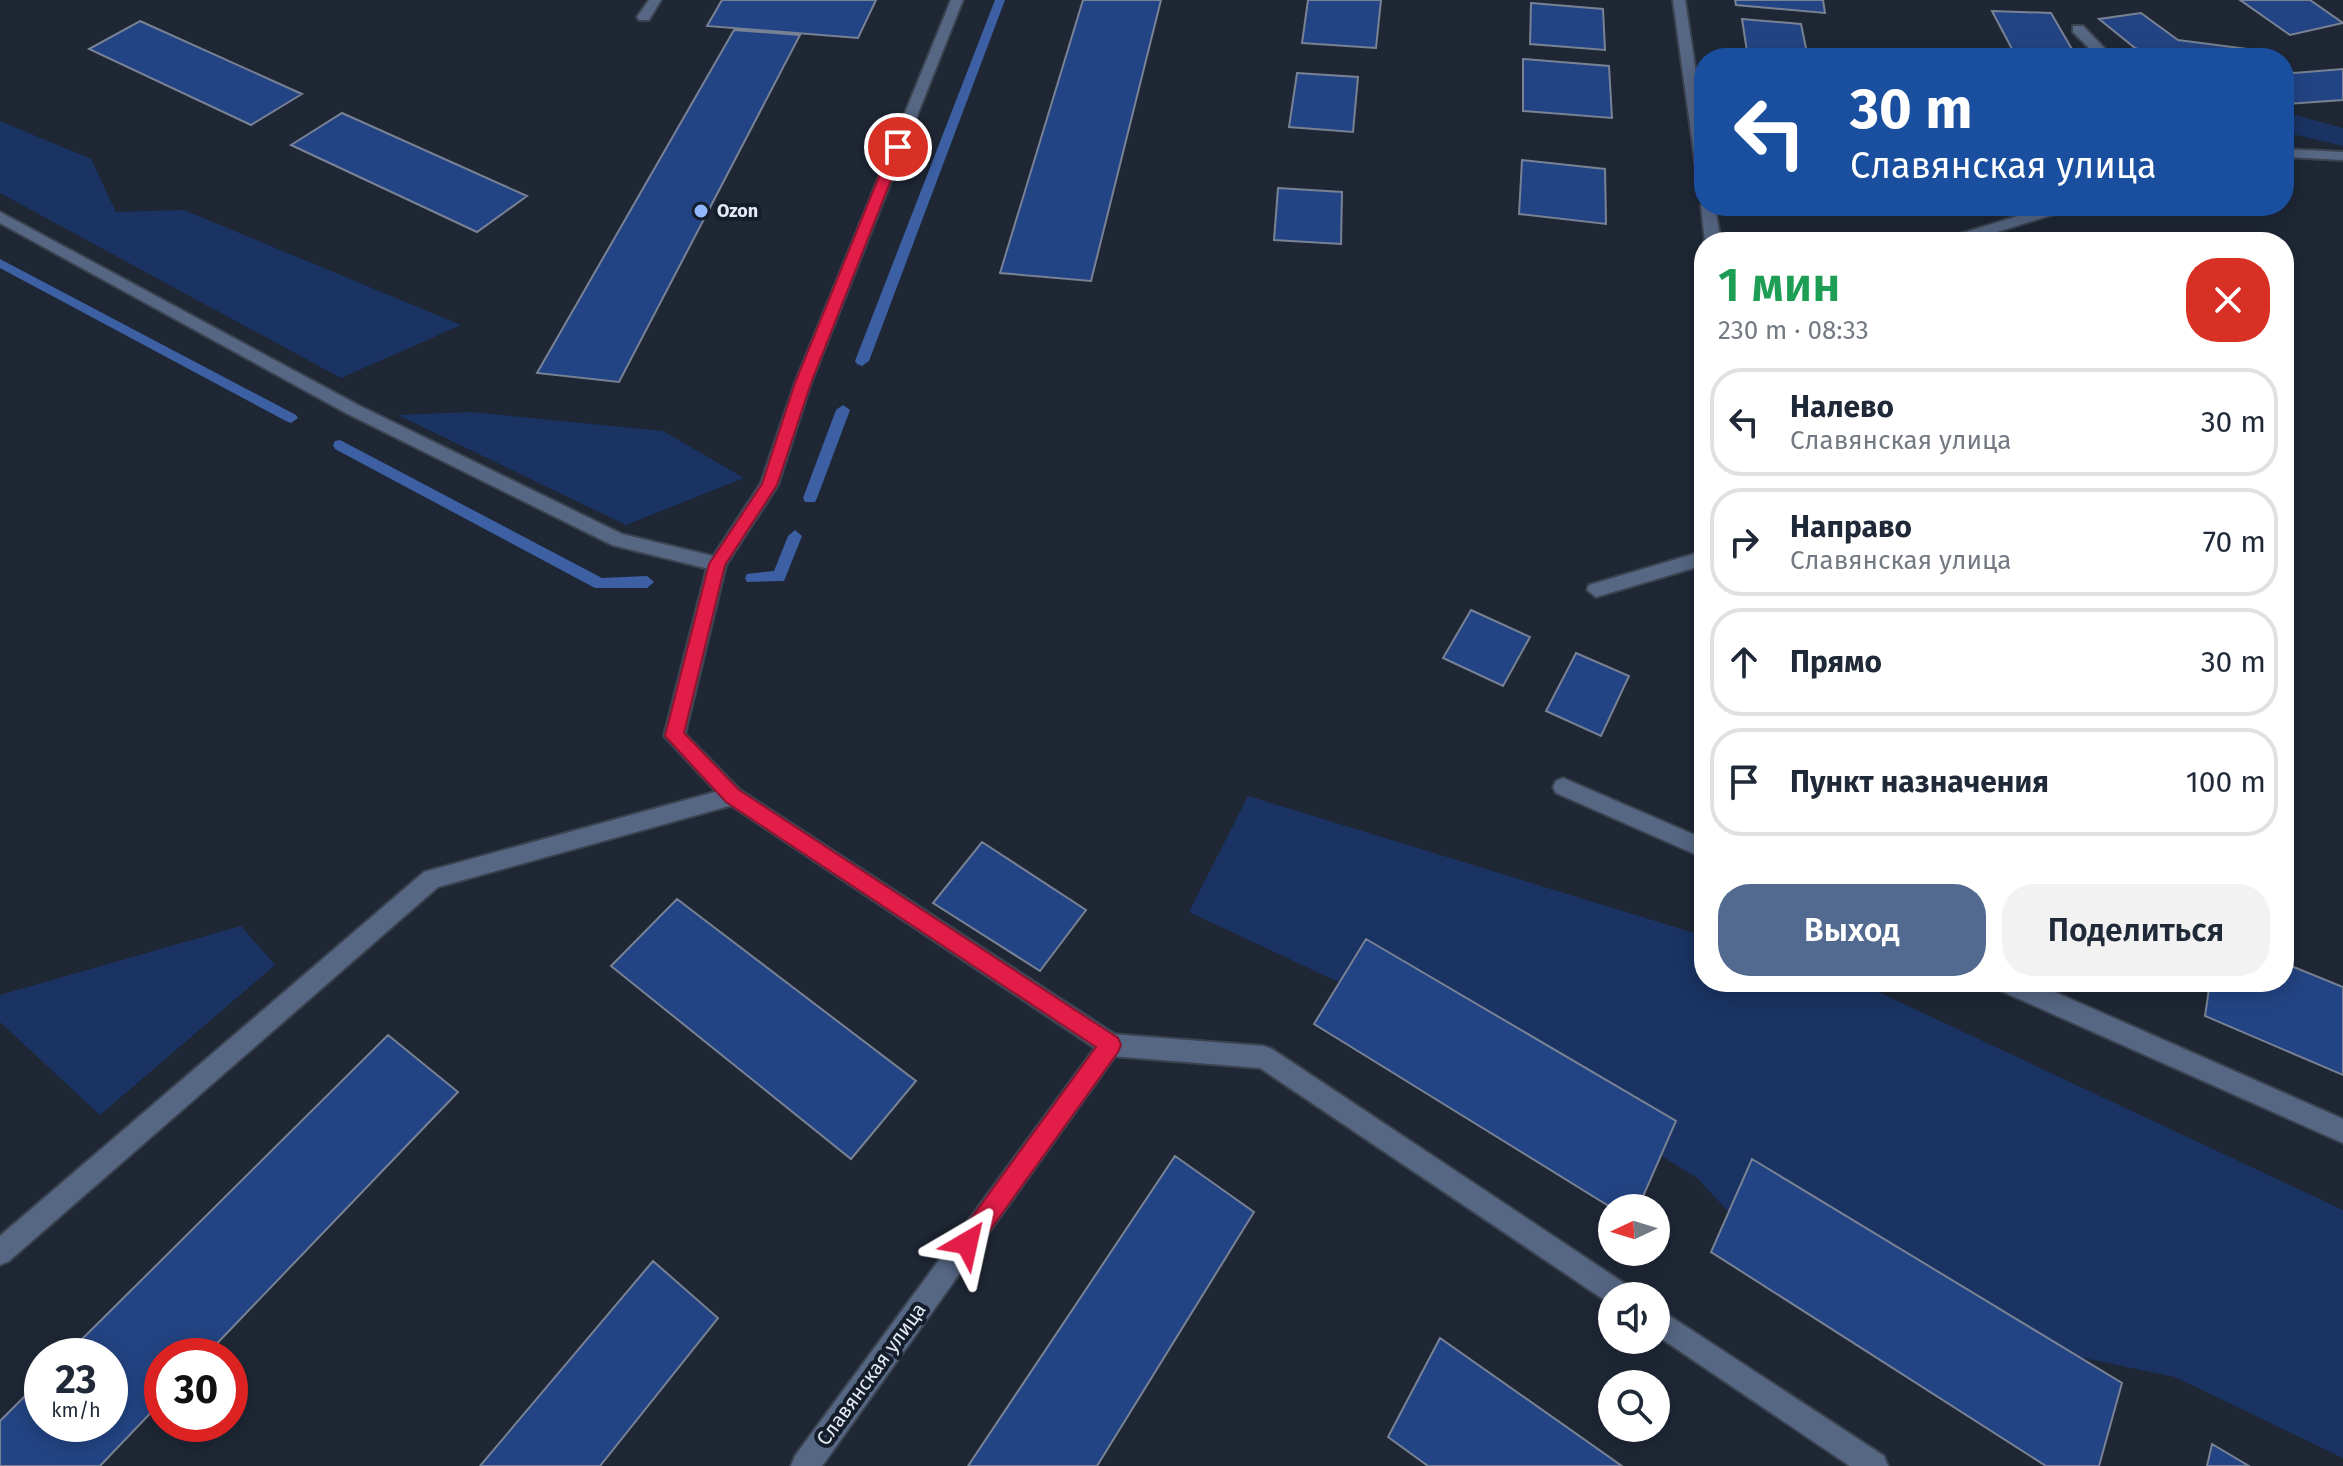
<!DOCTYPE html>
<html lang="ru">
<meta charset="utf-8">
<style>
:root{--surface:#fff;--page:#f2f2f3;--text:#1f2937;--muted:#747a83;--line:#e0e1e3;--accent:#526990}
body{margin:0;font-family:"Fira Sans",sans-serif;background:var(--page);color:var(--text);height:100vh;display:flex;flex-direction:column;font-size:30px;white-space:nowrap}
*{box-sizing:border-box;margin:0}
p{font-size:26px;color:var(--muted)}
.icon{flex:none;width:44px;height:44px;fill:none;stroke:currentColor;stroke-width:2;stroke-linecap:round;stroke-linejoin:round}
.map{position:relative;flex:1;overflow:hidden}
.details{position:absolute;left:1694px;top:232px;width:600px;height:760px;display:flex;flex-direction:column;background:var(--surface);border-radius:32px;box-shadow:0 4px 20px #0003}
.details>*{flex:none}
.guide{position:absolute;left:1694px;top:48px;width:600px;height:168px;border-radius:32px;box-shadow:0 4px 20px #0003;background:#1a4fa0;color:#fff;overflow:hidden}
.needle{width:52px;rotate:266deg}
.buttons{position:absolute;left:1598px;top:1194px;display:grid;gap:16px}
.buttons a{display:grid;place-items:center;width:72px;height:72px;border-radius:50%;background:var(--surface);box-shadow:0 4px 20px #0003;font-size:40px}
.speed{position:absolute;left:24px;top:1338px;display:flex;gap:16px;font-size:40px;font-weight:700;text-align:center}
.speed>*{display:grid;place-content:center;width:104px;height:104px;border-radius:50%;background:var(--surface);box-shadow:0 4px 20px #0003;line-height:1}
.speed small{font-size:20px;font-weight:400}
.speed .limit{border:12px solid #d22;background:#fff;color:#111}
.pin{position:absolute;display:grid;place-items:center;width:68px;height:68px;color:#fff;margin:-34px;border:4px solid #fff;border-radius:50%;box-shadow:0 2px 8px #0007}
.me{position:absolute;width:88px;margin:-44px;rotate:36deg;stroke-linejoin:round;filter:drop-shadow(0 0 6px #0008)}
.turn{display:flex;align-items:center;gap:28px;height:168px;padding:0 24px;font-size:36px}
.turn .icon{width:104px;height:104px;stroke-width:2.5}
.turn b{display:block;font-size:56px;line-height:68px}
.round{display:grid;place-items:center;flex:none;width:84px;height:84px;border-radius:32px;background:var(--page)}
.overview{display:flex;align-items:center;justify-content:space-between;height:136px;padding:0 24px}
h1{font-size:48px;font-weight:600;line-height:60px;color:#1e9e55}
.button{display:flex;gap:16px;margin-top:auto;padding:16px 24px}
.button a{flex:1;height:92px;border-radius:32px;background:var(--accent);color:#fff;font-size:32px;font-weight:600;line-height:92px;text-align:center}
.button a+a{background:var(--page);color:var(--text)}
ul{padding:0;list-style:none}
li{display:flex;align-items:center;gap:24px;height:108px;margin:0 16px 12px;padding:0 8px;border:4px solid var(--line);border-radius:32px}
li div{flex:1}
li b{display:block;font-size:30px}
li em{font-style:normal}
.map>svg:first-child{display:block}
.green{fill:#1a3363}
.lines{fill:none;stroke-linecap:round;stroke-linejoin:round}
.stream{fill:#3c60a3;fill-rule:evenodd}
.building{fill:#234484;stroke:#788294;stroke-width:2}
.lane-casing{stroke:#3b4250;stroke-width:4}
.street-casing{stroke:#3b4250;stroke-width:4}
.lane{fill:#566784;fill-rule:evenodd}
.street{fill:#566784;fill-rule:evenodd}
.route{fill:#e11d48;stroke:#92132f;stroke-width:2}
.poi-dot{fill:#91b8fd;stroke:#151d2b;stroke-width:3}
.labels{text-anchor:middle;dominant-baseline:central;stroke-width:8;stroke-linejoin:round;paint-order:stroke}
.far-poi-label{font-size:18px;font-weight:bold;fill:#e4eaf4;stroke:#151d2b;text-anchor:start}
.street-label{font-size:20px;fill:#e4eaf4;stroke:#151d2b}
</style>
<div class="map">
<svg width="2343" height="1466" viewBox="0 0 2343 1466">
<rect width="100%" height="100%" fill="#1f2735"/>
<path class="green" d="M 2284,112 L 2343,128 L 2343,146 L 2284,132 Z
M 0,121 L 91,159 L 116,212 L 184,210 L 461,325 L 341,378 L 0,193 Z
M 471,412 L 663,431 L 744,478 L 626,525 L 398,415 Z
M 1248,796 L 1704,936 L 1704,982 L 1859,983 L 2343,1210 L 2343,1458 L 2175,1377 L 1813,1302 L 1697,1178 L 1516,1065 L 1189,912 Z
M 241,926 L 275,965 L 100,1115 L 0,1022 L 0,995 Z"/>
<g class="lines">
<path class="stream" d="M 995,0 L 1005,0 L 869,361 L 862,366 L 857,364 L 855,361 Z
M 0,259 L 296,415 L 298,418 L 291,423 L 286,421 L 0,268 Z
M 843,405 L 850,410 L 817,498 L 815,502 L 805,502 L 803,498 L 836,410 Z
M 340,440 L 602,578 L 647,576 L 654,582 L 647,588 L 595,588 L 335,449 L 333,445 L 335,441 Z
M 795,530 L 802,536 L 784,581 L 747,582 L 745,578 L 747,574 L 774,571 L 788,536 Z"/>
</g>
<path class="building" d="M 722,0 L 876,0 L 858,38 L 707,26 Z
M 1083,0 L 1161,0 L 1091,281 L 1000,273 Z
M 1308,0 L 1381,0 L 1376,48 L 1302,43 Z
M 1735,0 L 1823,0 L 1825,13 L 1736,5 Z
M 2240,0 L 2310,0 L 2343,23 L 2290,35 Z
M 1531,3 L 1603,9 L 1605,50 L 1530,44 Z
M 1992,11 L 2051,13 L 2073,51 L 2012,49 Z
M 2141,13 L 2178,40 L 2255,50 L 2269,58 L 2166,58 L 2135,48 L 2099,19 Z
M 1742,19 L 1801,24 L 1808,58 L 1748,58 Z
M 140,21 L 302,94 L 251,125 L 89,49 Z
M 734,30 L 800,35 L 619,382 L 537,373 Z
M 1523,59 L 1609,66 L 1612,118 L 1523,111 Z
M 2284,67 L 2294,73 L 2343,69 L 2343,100 L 2287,104 L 2284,102 Z
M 1297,73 L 1358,77 L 1353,132 L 1289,127 Z
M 342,113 L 527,196 L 477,232 L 291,145 Z
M 1522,160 L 1605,169 L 1606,224 L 1519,214 Z
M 1278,188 L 1342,192 L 1341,244 L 1274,240 Z
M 1471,610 L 1530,637 L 1503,686 L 1443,658 Z
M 1576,653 L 1629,676 L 1601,736 L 1546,711 Z
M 982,842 L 1086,910 L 1040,971 L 933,903 Z
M 677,899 L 916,1081 L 851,1159 L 611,966 Z
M 1366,939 L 1676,1121 L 1638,1208 L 1612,1208 L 1314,1024 Z
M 2284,963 L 2343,987 L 2343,1075 L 2205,1016 L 2210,982 L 2284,982 Z
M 388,1035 L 458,1092 L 205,1356 L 162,1356 L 162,1401 L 100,1466 L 0,1466 L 0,1421 L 42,1379 L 42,1424 L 110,1424 L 110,1356 L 65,1356 Z
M 1175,1156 L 1254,1212 L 1097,1466 L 968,1466 Z
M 1752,1159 L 2122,1383 L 2099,1466 L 2046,1466 L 1711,1252 Z
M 653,1261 L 718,1318 L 600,1466 L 480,1466 Z
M 1440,1338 L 1622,1466 L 1428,1466 L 1388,1437 Z
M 2212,1444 L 2249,1466 L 2207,1466 Z"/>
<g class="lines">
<g class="lane-casing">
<path id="lane" d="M 649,0 L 661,0 L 649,20 L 639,20 L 637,17 Z
M 0,212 L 358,405 L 622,534 L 717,557 L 726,564 L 717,571 L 612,545 L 346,413 L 0,223 Z
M 733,787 L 740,790 L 743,796 L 740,802 L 733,805 L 438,887 L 9,1261 L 0,1265 L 0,1236 L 424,872 Z
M 1111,1034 L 1264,1046 L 1272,1049 L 1630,1287 L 1634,1296 L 1612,1296 L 1612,1305 L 1260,1068 L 1111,1056 L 1103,1053 L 1099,1045 L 1103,1037 Z
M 1656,1307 L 1884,1456 L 1888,1466 L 1850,1466 L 1656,1335 Z"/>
</g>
<g class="street-casing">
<path id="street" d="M 951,0 L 963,0 L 811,383 L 778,485 L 726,565 L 685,734 L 740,790 L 1119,1037 L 1123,1045 L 822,1466 L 791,1466 L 795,1456 L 1095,1048 L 726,802 L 664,736 L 708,564 L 761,483 L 795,383 Z
M 1673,0 L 1685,0 L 1704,126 L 1704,180 L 1697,176 Z
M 2073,26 L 2083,26 L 2114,58 L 2099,58 L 2073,32 Z
M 2284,149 L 2343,152 L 2343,160 L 2284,157 Z
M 1704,202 L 1704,206 L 1715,206 L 1721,242 L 1705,242 L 1701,206 Z
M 2050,206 L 2073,206 L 2071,209 L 1965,242 L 1940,242 L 1943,239 Z
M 1704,551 L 1704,565 L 1596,597 L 1587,590 L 1589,585 Z
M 1563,778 L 1704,839 L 1704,858 L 1556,793 L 1553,787 L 1556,781 Z
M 1996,982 L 2032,982 L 2343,1119 L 2343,1143 L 1999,990 Z"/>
</g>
<use href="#lane" class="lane"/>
<use href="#street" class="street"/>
</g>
<path class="route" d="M 898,143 L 904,147 L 811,383 L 777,485 L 725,565 L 684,733 L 739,790 L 1118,1038 L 1121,1045 L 1118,1052 L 975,1251 L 967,1254 L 959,1251 L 955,1243 L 959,1235 L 1096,1047 L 726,802 L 665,736 L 709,564 L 762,484 L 795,383 L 891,147 Z"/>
<circle class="poi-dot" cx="701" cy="211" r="8"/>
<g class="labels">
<g class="far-poi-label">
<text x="717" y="211">Ozon</text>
</g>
<g class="street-label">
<text transform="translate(871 1374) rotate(-54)">Славянская улица</text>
</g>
</g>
</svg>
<div class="buttons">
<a><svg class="needle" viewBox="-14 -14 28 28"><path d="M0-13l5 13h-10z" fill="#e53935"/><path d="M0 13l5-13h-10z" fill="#747a83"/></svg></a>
<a><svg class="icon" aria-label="sound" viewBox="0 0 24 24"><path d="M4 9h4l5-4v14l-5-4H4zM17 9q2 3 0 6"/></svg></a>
<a><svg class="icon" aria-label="search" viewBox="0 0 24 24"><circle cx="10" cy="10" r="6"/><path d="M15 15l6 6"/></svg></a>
</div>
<div class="speed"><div>23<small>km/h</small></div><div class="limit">30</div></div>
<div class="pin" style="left:898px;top:147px;background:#d93025"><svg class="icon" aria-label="arrive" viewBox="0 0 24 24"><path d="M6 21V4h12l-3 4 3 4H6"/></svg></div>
<svg class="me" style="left:967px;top:1243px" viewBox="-20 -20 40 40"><path d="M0-17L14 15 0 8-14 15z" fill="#e11d48" stroke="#fff" stroke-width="4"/></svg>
<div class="guide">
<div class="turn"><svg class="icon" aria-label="left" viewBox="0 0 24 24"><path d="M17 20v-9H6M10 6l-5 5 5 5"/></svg><div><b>30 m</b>Славянская улица</div></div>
</div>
<section class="details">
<div class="overview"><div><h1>1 мин</h1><p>230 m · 08:33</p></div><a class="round" style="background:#d93025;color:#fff"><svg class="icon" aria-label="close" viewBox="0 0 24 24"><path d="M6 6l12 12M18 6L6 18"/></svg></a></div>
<ul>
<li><svg class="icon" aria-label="left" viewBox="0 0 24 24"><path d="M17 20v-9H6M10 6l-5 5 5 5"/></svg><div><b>Налево</b><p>Славянская улица</p></div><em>30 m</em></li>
<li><svg class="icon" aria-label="right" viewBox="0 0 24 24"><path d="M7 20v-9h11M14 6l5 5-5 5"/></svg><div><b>Направо</b><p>Славянская улица</p></div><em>70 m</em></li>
<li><svg class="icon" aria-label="ahead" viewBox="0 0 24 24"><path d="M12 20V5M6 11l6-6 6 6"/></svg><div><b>Прямо</b></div><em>30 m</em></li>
<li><svg class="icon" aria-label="arrive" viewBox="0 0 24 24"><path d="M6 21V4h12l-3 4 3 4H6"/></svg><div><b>Пункт назначения</b></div><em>100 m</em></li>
</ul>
<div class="button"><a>Выход</a><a>Поделиться</a></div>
</section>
</div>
